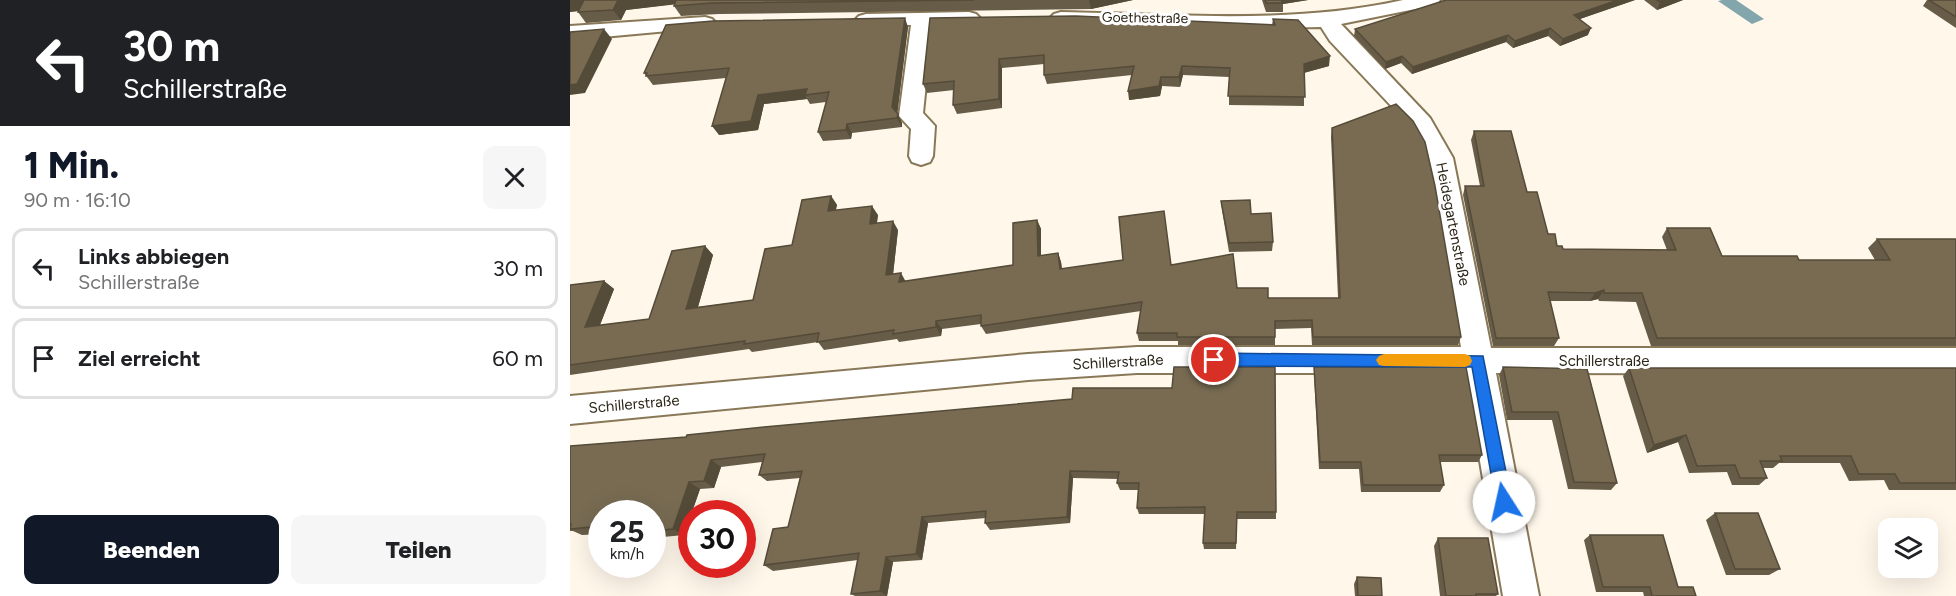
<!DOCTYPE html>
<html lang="de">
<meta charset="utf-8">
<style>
:root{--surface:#fff;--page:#f6f6f6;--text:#202124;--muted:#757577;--line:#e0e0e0;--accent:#111827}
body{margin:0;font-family:Figtree,sans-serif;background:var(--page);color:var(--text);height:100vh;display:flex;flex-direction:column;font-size:22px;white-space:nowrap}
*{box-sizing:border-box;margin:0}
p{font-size:20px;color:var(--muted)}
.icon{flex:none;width:33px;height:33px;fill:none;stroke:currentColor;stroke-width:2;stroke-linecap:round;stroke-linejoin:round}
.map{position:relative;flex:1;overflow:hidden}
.panel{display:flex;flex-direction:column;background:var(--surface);width:570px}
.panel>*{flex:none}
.top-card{background:#202124;color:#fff;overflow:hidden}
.tools{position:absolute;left:1308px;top:518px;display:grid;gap:12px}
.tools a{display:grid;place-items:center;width:60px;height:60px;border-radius:12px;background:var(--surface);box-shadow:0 6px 24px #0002;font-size:30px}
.speed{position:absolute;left:18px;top:500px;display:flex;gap:12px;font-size:30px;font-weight:700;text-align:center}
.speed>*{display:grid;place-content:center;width:78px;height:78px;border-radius:50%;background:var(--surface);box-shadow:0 6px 24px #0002;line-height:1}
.speed small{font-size:15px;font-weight:400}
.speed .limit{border:9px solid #d22;background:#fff;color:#111}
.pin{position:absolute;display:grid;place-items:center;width:51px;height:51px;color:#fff;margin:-26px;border:3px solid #fff;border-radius:50%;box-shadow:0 2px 6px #0007}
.me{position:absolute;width:66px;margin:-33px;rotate:350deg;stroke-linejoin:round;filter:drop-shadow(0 0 4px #0008)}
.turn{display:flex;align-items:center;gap:21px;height:126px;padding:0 24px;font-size:27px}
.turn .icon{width:78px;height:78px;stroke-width:2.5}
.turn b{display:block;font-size:42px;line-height:51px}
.round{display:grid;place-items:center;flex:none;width:63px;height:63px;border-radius:12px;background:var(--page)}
.summary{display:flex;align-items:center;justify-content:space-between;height:102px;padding:0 24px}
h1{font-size:36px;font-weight:800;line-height:45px;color:var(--accent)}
.button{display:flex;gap:12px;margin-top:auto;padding:12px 24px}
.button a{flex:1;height:69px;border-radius:12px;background:var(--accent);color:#fff;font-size:24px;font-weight:800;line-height:69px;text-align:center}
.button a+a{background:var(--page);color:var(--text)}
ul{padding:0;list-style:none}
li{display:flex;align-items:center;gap:18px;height:81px;margin:0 12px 9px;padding:0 12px;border:3px solid var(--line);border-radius:12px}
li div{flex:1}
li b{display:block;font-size:22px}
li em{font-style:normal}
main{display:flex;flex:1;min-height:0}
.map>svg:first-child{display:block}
.water{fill:#82a6ab}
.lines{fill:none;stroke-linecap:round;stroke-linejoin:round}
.minor-casing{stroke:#887858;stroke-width:4}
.minor{fill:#fff;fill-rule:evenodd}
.wall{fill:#675c47}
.shaded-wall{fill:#544b39}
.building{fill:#786b52;stroke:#544b39;stroke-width:1.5}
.route{fill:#1a73e8;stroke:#114b97;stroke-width:1.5}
.slow{fill:#f59e0b}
.labels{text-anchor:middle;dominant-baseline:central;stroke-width:6;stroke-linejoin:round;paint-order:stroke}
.far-street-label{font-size:14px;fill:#2c2619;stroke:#fff}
.street-label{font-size:15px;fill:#2c2619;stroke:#fff}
</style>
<main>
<section class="panel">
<div class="top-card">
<div class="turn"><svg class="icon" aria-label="left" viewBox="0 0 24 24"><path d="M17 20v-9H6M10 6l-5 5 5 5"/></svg><div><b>30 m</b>Schillerstraße</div></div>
</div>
<div class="summary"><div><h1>1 Min.</h1><p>90 m · 16:10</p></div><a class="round"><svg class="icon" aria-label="close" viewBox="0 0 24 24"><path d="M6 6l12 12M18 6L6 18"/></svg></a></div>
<ul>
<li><svg class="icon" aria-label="left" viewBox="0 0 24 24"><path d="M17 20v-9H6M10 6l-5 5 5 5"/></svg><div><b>Links abbiegen</b><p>Schillerstraße</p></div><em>30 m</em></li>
<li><svg class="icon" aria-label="arrive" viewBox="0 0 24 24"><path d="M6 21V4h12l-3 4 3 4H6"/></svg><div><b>Ziel erreicht</b></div><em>60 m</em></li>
</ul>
<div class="button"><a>Beenden</a><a>Teilen</a></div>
</section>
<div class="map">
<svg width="1386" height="596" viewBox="0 0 1386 596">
<rect width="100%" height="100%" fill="#fff7ea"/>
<path class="water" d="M 1152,0 L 1166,0 L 1194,19 L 1182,24 L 1148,1 Z"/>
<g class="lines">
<g class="minor-casing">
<path id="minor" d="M 833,0 L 870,0 L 867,4 L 860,6 L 771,24 L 860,118 L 883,158 L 921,348 L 1386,348 L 1386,374 L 926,373 L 969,596 L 933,596 L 895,373 L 567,373 L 458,380 L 0,424 L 0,396 L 458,354 L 567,347 L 891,347 L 859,158 L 843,129 L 760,41 L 751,27 L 701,28 L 491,24 L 484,22 L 480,18 L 484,14 L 491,12 C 605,14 721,25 833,0 Z
M 399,12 L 406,14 L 410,18 L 406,22 L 362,25 L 353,113 L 365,126 L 363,156 L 360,162 L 351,165 L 342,162 L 339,156 L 341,129 L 329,116 L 341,25 L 289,24 L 285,20 L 289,16 L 296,14 Z
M 135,17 L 142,19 L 146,23 L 142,27 L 0,40 L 0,26 Z"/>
</g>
<use href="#minor" class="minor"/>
</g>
<path class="wall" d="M 0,0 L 563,0 L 521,9 L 149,14 L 111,16 L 104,6 L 104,4 L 56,10 L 51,20 L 16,23 L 8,12 L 8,11 L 0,12 Z
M 692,0 L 738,0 L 713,4 L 713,12 L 696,12 Z
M 876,0 L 1065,0 L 1010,19 L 1018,35 L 990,46 L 978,36 L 943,48 L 936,42 L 842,74 L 831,63 L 815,69 L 784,36 L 785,29 Z
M 1074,0 L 1113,0 L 1087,10 Z
M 1357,0 L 1386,0 L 1386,28 L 1353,6 Z
M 360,18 L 702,25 L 703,19 L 759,66 L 734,73 L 734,106 L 659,105 L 659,77 L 613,75 L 610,87 L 592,86 L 590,96 L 559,100 L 562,75 L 477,84 L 474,75 L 474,64 L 432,68 L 432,108 L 387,114 L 383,105 L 384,90 L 357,93 L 353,84 Z
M 338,27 L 327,113 L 332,123 L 332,127 L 282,133 L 281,139 L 253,141 L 248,132 L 256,102 L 240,104 L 237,99 L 194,104 L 188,130 L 149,135 L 156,78 L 83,85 L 74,73 Z
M 762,128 L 891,337 L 888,345 L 742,345 L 741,328 L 705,329 L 705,345 L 608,345 L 608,341 L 569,341 L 567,333 L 571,311 L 416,334 L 411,326 L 411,324 L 372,329 L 371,336 L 329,342 L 327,339 L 254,350 L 248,342 L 182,352 L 179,349 L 0,375 L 0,285 L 34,281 L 44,289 L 30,325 L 79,319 L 135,246 L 143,255 L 128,307 L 183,300 L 222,245 L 261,196 L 267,205 L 265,210 L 308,215 L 307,223 L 328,230 L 323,274 L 336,282 L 443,265 L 467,220 L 471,229 L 471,256 L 488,253 L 491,262 L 492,269 L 601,265 L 698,298 L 768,298 L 761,137 Z
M 904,131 L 957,192 L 978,234 L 987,246 L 993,249 L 1097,250 L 1092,237 L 1097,228 L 1152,256 L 1229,260 L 1305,260 L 1298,248 L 1307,239 L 1386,239 L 1386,346 L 1081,346 L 1066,302 L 1029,301 L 1028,299 L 1020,301 L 980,301 L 989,338 L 984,346 L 923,346 L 893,195 L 895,186 L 910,186 L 901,140 Z
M 651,201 L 681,214 L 703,242 L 702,251 L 659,252 L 652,210 Z
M 705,367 L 706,519 L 667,519 L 666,549 L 634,549 L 633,543 L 635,514 L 569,514 L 567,508 L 568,490 L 550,490 L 547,483 L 548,479 L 503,478 L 500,523 L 420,530 L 415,523 L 416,518 L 358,523 L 352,560 L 323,562 L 317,596 L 285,596 L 281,594 L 288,560 L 203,571 L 194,565 L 218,527 L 230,478 L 197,481 L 189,475 L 192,462 L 151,467 L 144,488 L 130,489 L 114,535 L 82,538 L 82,513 L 32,513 L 32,534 L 12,535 L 3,531 L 0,531 L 0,446 L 116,437 L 502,399 L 602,388 Z
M 744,367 L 912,455 L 908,462 L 870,462 L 874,485 L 870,492 L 791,492 L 789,469 L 749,469 L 744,375 Z
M 933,367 L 1017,369 L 1047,483 L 1041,490 L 998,489 L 982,420 L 937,420 L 929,375 Z
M 1059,368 L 1386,368 L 1386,490 L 1319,490 L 1314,480 L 1279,481 L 1270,463 L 1209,463 L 1203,468 L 1193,468 L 1197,478 L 1189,485 L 1162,485 L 1157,472 L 1119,473 L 1108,442 L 1077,453 L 1053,376 Z
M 1145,513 L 1210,569 L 1199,575 L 1156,575 L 1136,520 Z
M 1020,535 L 1108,587 L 1126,596 L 1074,596 L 1073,592 L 1026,592 L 1014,540 Z
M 868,538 L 928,594 L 926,596 L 870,596 L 864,546 Z
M 787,577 L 812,596 L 785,596 L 784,584 Z"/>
<path class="shaded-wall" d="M 0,0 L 16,0 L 23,9 L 0,12 Z
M 48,0 L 115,0 L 117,3 L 56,10 L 51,20 L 43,10 Z
M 519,0 L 563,0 L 521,9 Z
M 706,0 L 738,0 L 713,4 Z
M 1048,0 L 1065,0 L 1001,22 L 1004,15 Z
M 1097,0 L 1113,0 L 1087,10 L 1090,2 Z
M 335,18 L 338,27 L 327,116 L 322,107 Z
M 980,28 L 978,36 L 943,48 L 945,41 Z
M 1021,28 L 1018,35 L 990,46 L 993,39 Z
M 34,29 L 42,39 L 15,93 L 0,95 L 0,85 Z
M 938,35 L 936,42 L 842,74 L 843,67 Z
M 760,56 L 759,66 L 733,73 L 734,64 Z
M 832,56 L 831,63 L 815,69 L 816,62 Z
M 429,59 L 432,68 L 432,108 L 429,99 Z
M 612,66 L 613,75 L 610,87 L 609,77 Z
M 591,77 L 592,86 L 590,96 L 559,100 L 558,91 Z
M 237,89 L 235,95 L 237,99 L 194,104 L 188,130 L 149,135 L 142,126 L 188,95 Z
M 328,114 L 332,123 L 332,127 L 327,118 Z
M 277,124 L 282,133 L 281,139 L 276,130 Z
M 261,196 L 267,205 L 264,220 L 258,211 Z
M 302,206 L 308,215 L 305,233 L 300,224 Z
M 467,220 L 471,229 L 471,265 L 468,256 Z
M 323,221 L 328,230 L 322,284 L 316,275 Z
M 135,246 L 143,255 L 125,317 L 116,309 Z
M 488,253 L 491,262 L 493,278 L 490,269 Z
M 331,273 L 336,282 L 329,282 Z
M 34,281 L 44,289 L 26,335 L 15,327 Z
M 1034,290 L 1028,299 L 1020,301 L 1025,293 Z
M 366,321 L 372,329 L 371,336 L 366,327 Z
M 1116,435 L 1108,442 L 1077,453 L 1084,445 Z
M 141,460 L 151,467 L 144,488 L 134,481 Z
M 500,471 L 503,478 L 500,523 L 497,517 Z
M 119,482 L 130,489 L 114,535 L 103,529 Z
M 352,517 L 358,523 L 352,560 L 346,554 Z
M 316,557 L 323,562 L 317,596 L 310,591 Z"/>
<path class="building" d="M 14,0 L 48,0 L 43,10 L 8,12 Z
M 106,0 L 404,0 L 142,3 L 104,6 Z
M 695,0 L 711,0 L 713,3 L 696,3 Z
M 876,0 L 1048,0 L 1004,15 L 1021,28 L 993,39 L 980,28 L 945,41 L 938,35 L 843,67 L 832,56 L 816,62 L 785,29 Z
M 1087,0 L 1097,0 L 1090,2 Z
M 1359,0 L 1386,0 L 1386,17 Z
M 506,16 L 705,25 L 703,19 L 728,20 L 760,56 L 734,64 L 735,97 L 658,96 L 660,68 L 612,66 L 609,77 L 591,77 L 589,86 L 558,91 L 564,66 L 474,75 L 474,55 L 429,59 L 429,99 L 383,105 L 384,81 L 353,84 L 360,18 Z
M 335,18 L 322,107 L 328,114 L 327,118 L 277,124 L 276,130 L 248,132 L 259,92 L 235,95 L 237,89 L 188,95 L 181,121 L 142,126 L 159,68 L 76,76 L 77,73 L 74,73 L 96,25 L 143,21 Z
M 34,29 L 7,84 L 0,85 L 0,32 Z
M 826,104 L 843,121 L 855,142 L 865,186 L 891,337 L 743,337 L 742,320 L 705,321 L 705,337 L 607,337 L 607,333 L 567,333 L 572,302 L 411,326 L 411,315 L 366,321 L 366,327 L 323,334 L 324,330 L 247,342 L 249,333 L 174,344 L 175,341 L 0,365 L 0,285 L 34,281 L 15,327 L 79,319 L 102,251 L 135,246 L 116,309 L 183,300 L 195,249 L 222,245 L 232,200 L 261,196 L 258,211 L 302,206 L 300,224 L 323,221 L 316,275 L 331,273 L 329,282 L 443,265 L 443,223 L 467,220 L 468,256 L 488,253 L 490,269 L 553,260 L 549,217 L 594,211 L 601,265 L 663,254 L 667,288 L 698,288 L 698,298 L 770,298 L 762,128 Z
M 904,131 L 941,131 L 957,192 L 967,192 L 978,234 L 985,234 L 987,246 L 992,246 L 993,249 L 1106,250 L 1097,228 L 1140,228 L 1152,256 L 1227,256 L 1229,260 L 1320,260 L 1307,239 L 1386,239 L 1386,338 L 1087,338 L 1072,293 L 1034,293 L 1034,290 L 1025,293 L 978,292 L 989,338 L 926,338 L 895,186 L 914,186 Z
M 680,200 L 681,214 L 701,213 L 703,242 L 659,243 L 651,201 Z
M 604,367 L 705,367 L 706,512 L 667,512 L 666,543 L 633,543 L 635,507 L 567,508 L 569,483 L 547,483 L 549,472 L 500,471 L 497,517 L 415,523 L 416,511 L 352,517 L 346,554 L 316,557 L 310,591 L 281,594 L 289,553 L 194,565 L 203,529 L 218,527 L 232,471 L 189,475 L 195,454 L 141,460 L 134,481 L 119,482 L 103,529 L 82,531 L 82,513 L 32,513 L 32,526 L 0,529 L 1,524 L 0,524 L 0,446 L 116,437 L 117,435 L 194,427 L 502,399 L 503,388 L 602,388 Z
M 744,367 L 896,367 L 912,455 L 869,455 L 874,485 L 793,485 L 791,462 L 750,462 Z
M 933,367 L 1017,369 L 1047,483 L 1004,482 L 988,412 L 942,412 Z
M 1059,368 L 1386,368 L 1386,483 L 1330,483 L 1325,474 L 1289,474 L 1281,456 L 1210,456 L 1212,461 L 1190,461 L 1197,478 L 1170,478 L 1165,465 L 1127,466 L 1116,435 L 1084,445 Z
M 1145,513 L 1188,513 L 1210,569 L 1165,569 Z
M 1020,535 L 1093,535 L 1108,587 L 1123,587 L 1126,596 L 1082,596 L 1080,587 L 1033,587 Z
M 868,538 L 918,538 L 928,594 L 906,594 L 906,596 L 876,596 Z
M 787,577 L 811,578 L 812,596 L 788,596 Z"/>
<path class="route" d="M 644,353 L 913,356 L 942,502 L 939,507 L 934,510 L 928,507 L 926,502 L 902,367 L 644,366 L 639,364 L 637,360 L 639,355 Z"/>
<path class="slow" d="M 814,354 L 895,354 L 900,356 L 902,361 L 900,365 L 895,367 L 814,366 L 809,365 L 806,360 L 809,356 Z"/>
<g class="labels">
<g class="far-street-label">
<text transform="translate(575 18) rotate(1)">Goethestraße</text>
</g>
<g class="street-label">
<text transform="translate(883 224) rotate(79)">Heidegartenstraße</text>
<text x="1034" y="361">Schillerstraße</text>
<text transform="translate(548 362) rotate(-3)">Schillerstraße</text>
<text transform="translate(64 404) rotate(-5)">Schillerstraße</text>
</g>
</g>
</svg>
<div class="tools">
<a><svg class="icon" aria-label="layers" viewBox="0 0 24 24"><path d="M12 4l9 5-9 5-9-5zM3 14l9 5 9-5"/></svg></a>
</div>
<div class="speed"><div>25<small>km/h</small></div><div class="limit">30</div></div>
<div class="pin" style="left:644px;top:360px;background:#d93025"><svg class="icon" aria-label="arrive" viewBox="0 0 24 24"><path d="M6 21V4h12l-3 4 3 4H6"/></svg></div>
<svg class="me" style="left:934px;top:502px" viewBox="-20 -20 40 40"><circle r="19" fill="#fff"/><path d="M0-13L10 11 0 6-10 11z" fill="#1a73e8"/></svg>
</div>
</main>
